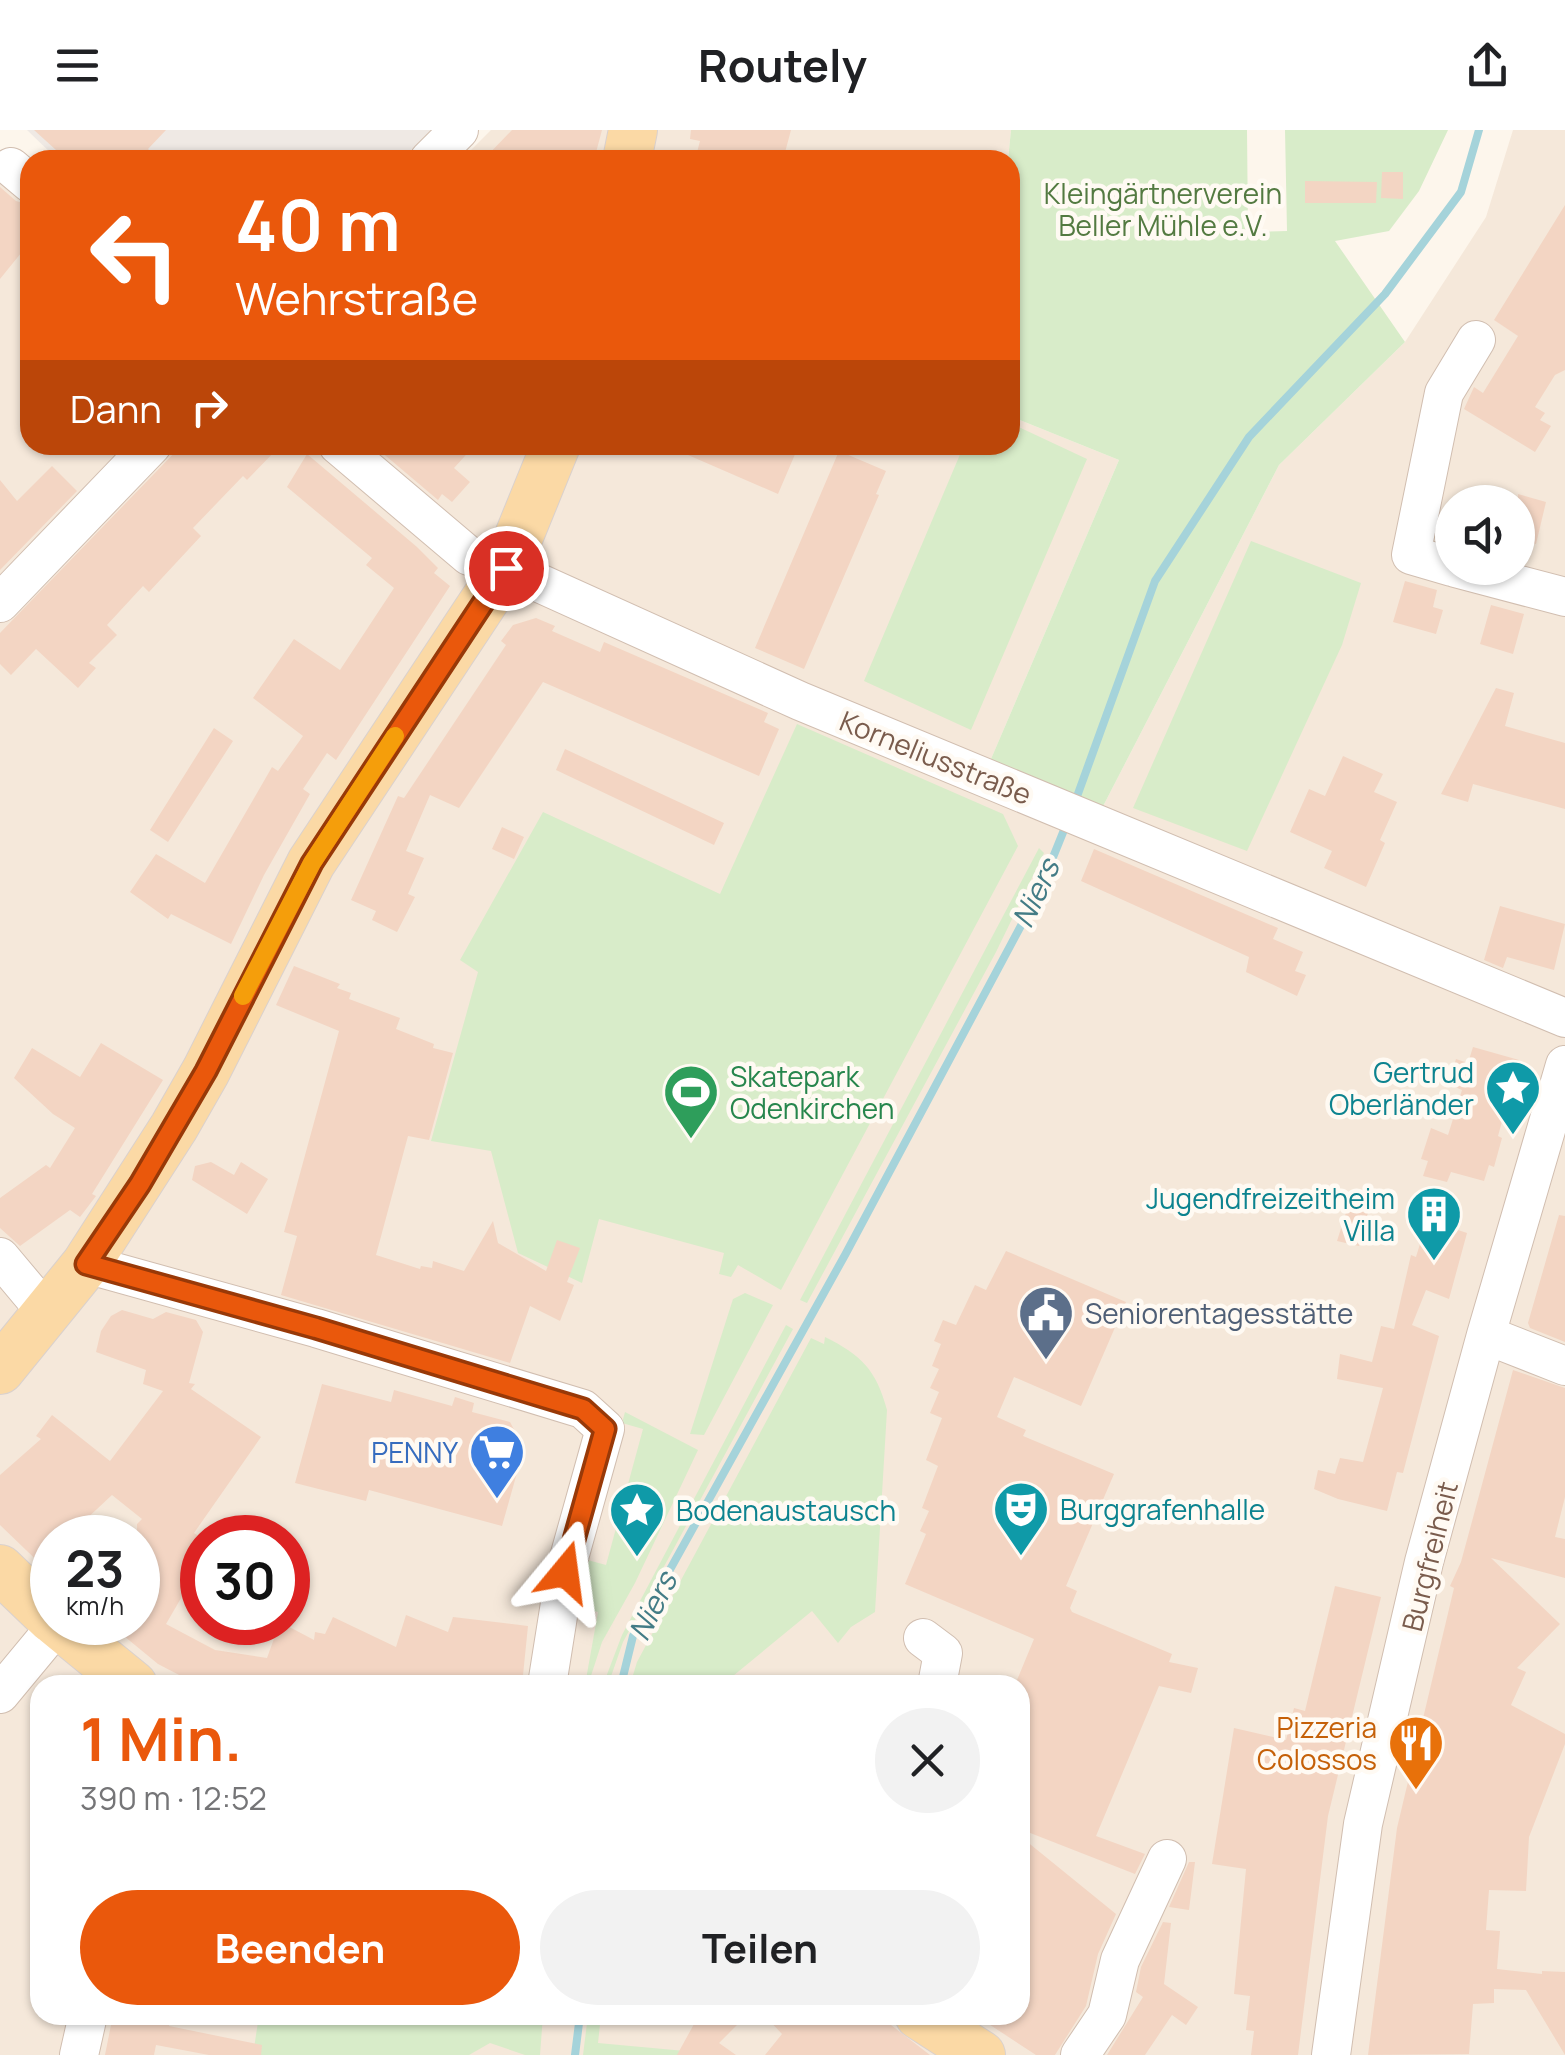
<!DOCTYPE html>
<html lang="de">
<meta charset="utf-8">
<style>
:root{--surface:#fff;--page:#f2f2f2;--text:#202124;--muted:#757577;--accent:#ea580c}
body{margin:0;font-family:Manrope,sans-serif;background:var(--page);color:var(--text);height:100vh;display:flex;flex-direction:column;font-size:38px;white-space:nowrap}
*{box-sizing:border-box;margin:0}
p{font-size:32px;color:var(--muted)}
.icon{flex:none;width:55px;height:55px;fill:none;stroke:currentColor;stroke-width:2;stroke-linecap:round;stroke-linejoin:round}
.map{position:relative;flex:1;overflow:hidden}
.side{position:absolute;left:30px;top:1545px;width:1000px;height:350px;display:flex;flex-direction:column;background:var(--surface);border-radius:30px;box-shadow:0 2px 8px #0004}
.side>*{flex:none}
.banner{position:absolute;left:20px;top:20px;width:1000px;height:305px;border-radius:30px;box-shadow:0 2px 8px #0004;background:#ea580c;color:#fff;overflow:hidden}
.buttons{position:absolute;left:1435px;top:355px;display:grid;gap:20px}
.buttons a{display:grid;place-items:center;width:100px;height:100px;border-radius:50%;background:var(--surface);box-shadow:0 2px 8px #0004;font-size:50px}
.speed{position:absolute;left:30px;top:1385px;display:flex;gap:20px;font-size:50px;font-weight:700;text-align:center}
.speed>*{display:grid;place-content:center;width:130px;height:130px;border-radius:50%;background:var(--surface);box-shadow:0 2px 8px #0004;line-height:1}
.speed small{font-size:25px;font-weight:400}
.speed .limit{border:15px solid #d22;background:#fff;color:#111}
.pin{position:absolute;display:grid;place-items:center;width:85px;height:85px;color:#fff;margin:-42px;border:5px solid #fff;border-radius:50%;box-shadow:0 2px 10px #0007}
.me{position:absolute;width:110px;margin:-55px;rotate:16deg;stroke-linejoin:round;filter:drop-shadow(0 0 8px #0008)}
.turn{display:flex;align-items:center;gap:35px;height:210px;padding:0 50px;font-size:45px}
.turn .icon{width:130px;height:130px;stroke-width:2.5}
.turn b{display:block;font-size:70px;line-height:85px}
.then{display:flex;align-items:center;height:95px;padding:0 50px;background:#0003;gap:20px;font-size:38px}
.round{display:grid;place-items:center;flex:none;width:105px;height:105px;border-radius:52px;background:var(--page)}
.summary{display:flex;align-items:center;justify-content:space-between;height:170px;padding:0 50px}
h1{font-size:60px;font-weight:700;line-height:75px;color:var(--accent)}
.primary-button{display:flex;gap:20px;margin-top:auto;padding:20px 50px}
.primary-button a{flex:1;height:115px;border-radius:60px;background:var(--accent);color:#fff;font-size:40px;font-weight:700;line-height:115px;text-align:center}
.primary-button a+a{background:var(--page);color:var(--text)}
header{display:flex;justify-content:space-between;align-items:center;height:130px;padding:0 50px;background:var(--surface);font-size:45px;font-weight:700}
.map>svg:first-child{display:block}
.residential{fill:#f5e8da;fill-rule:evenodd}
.industrial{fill:#efe9e4}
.green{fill:#d8ecc9}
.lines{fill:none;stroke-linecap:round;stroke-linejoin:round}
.stream{stroke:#a5d3da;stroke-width:8}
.building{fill:#f3d5c3}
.minor-casing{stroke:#d1beb0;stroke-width:40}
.major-casing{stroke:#dad1cd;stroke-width:50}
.minor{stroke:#fff;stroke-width:38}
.major{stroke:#fbd9a5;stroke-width:48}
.route-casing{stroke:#983908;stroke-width:25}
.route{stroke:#ea580c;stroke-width:18}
.slow{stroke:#f59e0b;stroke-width:18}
.labels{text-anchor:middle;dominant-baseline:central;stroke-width:9;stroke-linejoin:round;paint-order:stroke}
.park-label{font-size:28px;fill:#537a41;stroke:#fffaf3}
.street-label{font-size:28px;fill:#7a5c4d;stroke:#fffaf3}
.culture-label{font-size:28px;fill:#0d838f;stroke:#fffaf3;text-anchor:end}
.leisure-label{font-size:28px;fill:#27864d;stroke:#fffaf3;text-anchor:start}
.service-label{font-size:28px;fill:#4e5e75;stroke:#fffaf3;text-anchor:start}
.shop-label{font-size:28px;fill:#366cbe;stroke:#fffaf3;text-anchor:end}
.food-label{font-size:28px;fill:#c56008;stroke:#fffaf3;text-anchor:end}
.water-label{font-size:30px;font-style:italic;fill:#437c86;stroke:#fffaf3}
</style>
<header><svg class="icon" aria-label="menu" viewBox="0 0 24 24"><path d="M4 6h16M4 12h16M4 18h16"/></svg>Routely<svg class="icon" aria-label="share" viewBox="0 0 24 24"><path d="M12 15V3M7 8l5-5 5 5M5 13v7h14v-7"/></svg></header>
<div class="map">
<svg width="1565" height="1925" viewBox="0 0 1565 1925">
<rect width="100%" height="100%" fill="#fdf6ec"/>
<path class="residential" d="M 491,0 L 1011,0 L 1008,30 L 461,30 Z
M 1513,0 L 1565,0 L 1565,1925 L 0,1925 L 0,38 L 30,65 L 30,315 L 1010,315 L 1010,286 L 1119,330 L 988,636 L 1098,686 L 1279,335 L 1405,212 L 1486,87 ZM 1452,372 L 1518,372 L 1518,438 L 1452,438 ZM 52,1408 L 138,1408 L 138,1492 L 52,1492 ZM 202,1408 L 288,1408 L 288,1492 L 202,1492 ZM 40,1555 L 1020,1555 L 1020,1885 L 40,1885 Z"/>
<path class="industrial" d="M 27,0 L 431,0 L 401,30 L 58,30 Z"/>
<path class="green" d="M 1011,0 L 1247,0 L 1248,102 L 1287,101 L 1285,0 L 1448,0 L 1419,61 L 1389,101 L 1335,111 L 1405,212 L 1279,335 L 1098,686 L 988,636 L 1119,330 L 1010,286 L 1008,30 Z
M 1010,293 L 1087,329 L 971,600 L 864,551 L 964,315 L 1010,315 Z
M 1251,411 L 1361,453 L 1342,515 L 1247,721 L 1133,678 Z
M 797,594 L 1003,684 L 1018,716 L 781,1160 L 738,1135 L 731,1147 L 719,1144 L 724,1123 L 599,1089 L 582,1153 L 518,1123 L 491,1021 L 431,1011 L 478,842 L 460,830 L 543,682 L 720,764 Z
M 1039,718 L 1044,723 L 996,822 L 807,1173 L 800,1170 Z
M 745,1163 L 773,1175 L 704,1305 L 690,1304 L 733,1169 Z
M 786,1195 L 793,1199 L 623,1512 L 608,1555 L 603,1555 L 622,1505 Z
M 825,1207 C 861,1225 876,1239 887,1280 L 875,1482 L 851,1497 L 838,1513 L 812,1481 L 722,1555 L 630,1555 L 637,1532 L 811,1208 L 824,1214 Z
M 625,1282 L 698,1320 L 635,1453 L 602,1512 L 588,1555 L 585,1555 L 598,1482 L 573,1477 L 584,1429 L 606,1435 L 643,1299 L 622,1293 Z
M 259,1885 L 543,1885 L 540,1925 L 525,1925 L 490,1913 L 469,1925 L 253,1925 Z
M 588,1885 L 601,1885 L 598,1913 L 685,1921 L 685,1925 L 583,1925 Z"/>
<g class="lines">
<path class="stream" d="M 1075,672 L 1155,451 L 1249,307 L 1385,164 L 1461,62 L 1479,0
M 621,1555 L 633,1506 L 845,1125 L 1039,762 L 1066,695
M 575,1925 L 580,1885"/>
</g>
<path class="building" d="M 34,0 L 166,0 L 148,19 L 159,30 L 67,30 Z
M 512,0 L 602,0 L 594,30 L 483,30 Z
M 691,0 L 791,0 L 783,30 L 737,20 L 735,30 L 695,30 L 700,11 L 690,9 Z
M 1382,42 L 1403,42 L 1403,69 L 1381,68 Z
M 1305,51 L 1377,52 L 1376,73 L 1305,73 Z
M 0,57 L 16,71 L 30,75 L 30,112 L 0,149 Z
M 1565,75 L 1565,240 L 1555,245 L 1535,277 L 1545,283 L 1540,290 L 1551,296 L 1535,322 L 1464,279 L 1474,257 L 1483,263 L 1518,206 L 1494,190 Z
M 182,315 L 281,315 L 247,350 L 243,346 L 193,398 L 201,406 L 149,462 L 143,456 L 107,495 L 117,505 L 89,533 L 96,538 L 78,558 L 36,519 L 11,545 L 0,534 L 0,503 Z
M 373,315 L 475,315 L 454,338 L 470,352 L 452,372 L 442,364 L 438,370 Z
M 665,315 L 799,315 L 778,364 Z
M 839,321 L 886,341 L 876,364 L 879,365 L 804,539 L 755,518 Z
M 307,324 L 417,417 L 438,438 L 434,443 L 450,456 L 336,630 L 327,623 L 303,659 L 310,664 L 264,745 L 231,814 L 171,784 L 168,789 L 130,762 L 156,724 L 205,753 L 272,637 L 278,641 L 303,606 L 253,568 L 294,509 L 340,540 L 394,458 L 366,435 L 372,428 L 287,357 Z
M 52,336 L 77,361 L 0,440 L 0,350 L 17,371 Z
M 1518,364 L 1546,372 L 1536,414 L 1518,409 Z
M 1405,451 L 1437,460 L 1433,477 L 1443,480 L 1436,504 L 1393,492 Z
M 1491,475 L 1524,484 L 1513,524 L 1480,514 Z
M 536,488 L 555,496 L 552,501 L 600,522 L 604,512 L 768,583 L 764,592 L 779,599 L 759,646 L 543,552 L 459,678 L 430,665 L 406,721 L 424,728 L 408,764 L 415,767 L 397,802 L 372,790 L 376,781 L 351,770 L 398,666 L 404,668 L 506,515 L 501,511 L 513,495 Z
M 1496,558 L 1514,563 L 1505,596 L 1565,613 L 1565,679 L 1473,654 L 1468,672 L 1441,664 Z
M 214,598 L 233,611 L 168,712 L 150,700 Z
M 565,619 L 724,693 L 714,715 L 556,640 Z
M 1343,626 L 1383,644 L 1374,662 L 1397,672 L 1380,710 L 1385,713 L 1366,757 L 1324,738 L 1332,721 L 1290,702 L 1309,659 L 1325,666 Z
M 502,697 L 524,707 L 514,729 L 492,719 Z
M 1094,719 L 1278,798 L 1273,809 L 1303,822 L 1295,841 L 1306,845 L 1297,866 L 1246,842 L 1249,827 L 1081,751 Z
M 1500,776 L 1565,794 L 1554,840 L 1507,827 L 1503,838 L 1484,830 Z
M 294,836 L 340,854 L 337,858 L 351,863 L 349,869 L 400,888 L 396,899 L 434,914 L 433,918 L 453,923 L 429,1010 L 408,1006 L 376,1125 L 420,1139 L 421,1136 L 432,1138 L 433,1131 L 464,1141 L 493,1091 L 498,1113 L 546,1141 L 557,1110 L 580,1118 L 567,1152 L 574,1155 L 560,1191 L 530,1176 L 510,1233 L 281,1165 L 297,1106 L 284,1102 L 339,901 L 276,875 Z
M 101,913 L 163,950 L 92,1064 L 96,1066 L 80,1087 L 70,1080 L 20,1116 L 0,1098 L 0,1068 L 46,1035 L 50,1038 L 75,998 L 53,984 L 14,948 L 32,918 L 80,947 Z
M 1473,917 L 1519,930 L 1498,1006 L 1502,1008 L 1494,1037 L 1489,1035 L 1484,1051 L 1451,1042 L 1447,1052 L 1423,1046 L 1428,1031 L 1421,1029 L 1431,998 L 1448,1005 L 1462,960 L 1448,954 L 1456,929 L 1468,933 Z
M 211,1032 L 234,1045 L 241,1032 L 268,1049 L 247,1084 L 192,1050 L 195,1036 Z
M 1350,1070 L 1369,1079 L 1359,1116 L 1337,1111 Z
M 1441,1084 L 1449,1097 L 1467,1103 L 1449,1169 L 1426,1160 L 1412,1195 L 1439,1206 L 1403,1343 L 1397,1342 L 1387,1381 L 1338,1369 L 1314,1359 L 1318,1340 L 1335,1344 L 1340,1328 L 1363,1332 L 1383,1258 L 1337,1249 L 1340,1224 L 1372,1232 L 1381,1196 L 1394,1199 L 1411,1125 L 1416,1127 L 1427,1091 Z
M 1559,1085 L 1565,1086 L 1565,1212 L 1530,1198 L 1528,1193 Z
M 1006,1121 L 1126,1172 L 1081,1276 L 1014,1247 L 997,1287 L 1026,1300 L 1023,1306 L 1114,1344 L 1066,1456 L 1077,1461 L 1070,1478 L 1072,1482 L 1172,1524 L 1169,1532 L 1198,1538 L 1191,1563 L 1159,1556 L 1096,1706 L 1145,1724 L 1135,1744 L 1020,1699 L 1020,1555 L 1015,1555 L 1034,1509 L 905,1454 L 926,1404 L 920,1401 L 929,1381 L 922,1378 L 938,1336 L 926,1330 L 942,1288 L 930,1283 L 939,1262 L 930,1258 L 939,1239 L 932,1236 L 941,1214 L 934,1211 L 943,1190 L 956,1195 L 975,1155 L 986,1160 Z
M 122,1180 L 153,1189 L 166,1182 L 196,1190 L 203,1202 L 189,1253 L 195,1254 L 191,1259 L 261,1307 L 194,1403 L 202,1408 L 202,1432 L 166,1494 L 215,1520 L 267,1528 L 280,1492 L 314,1510 L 315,1502 L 325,1504 L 333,1487 L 396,1517 L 406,1485 L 448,1502 L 453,1487 L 528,1496 L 522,1555 L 223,1555 L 185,1548 L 158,1534 L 107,1492 L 138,1492 L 137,1394 L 142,1389 L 112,1365 L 82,1393 L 100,1408 L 52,1408 L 52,1445 L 0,1395 L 0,1345 L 41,1309 L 36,1306 L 52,1285 L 110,1331 L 163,1261 L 143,1254 L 146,1240 L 96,1222 L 101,1201 L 111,1186 Z
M 1513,1240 L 1565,1258 L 1565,1367 L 1555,1407 L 1565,1409 L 1565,1448 L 1491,1428 L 1560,1494 L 1517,1538 L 1526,1542 L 1511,1575 L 1565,1604 L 1565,1614 L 1529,1707 L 1526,1761 L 1489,1760 L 1486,1800 L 1500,1801 L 1497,1839 L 1542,1844 L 1542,1841 L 1565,1842 L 1565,1925 L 1526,1860 L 1494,1859 L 1494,1873 L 1473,1874 L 1469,1924 L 1368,1925 L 1397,1698 L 1454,1458 L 1450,1456 L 1461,1432 Z
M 322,1254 L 391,1272 L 394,1260 L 452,1276 L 455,1267 L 474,1273 L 472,1282 L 510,1292 L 524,1318 L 502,1396 L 369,1360 L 366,1371 L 295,1353 Z
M 1335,1456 L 1381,1467 L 1328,1686 L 1298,1925 L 1251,1925 L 1254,1901 L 1246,1900 L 1250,1866 L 1234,1864 L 1246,1739 L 1212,1734 L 1234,1598 L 1286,1610 L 1294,1578 L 1305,1581 Z
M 1020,1706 L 1116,1784 L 1098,1824 L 1086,1876 L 1055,1925 L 1036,1925 L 975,1885 L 1020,1885 Z
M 1189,1732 L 1195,1732 L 1189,1780 L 1169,1777 Z
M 1163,1792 L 1171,1793 L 1164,1854 L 1198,1877 L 1186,1895 L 1172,1885 L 1145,1925 L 1107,1925 L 1143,1867 L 1136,1862 L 1141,1837 Z
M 113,1885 L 171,1885 L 169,1896 L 262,1915 L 261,1925 L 209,1925 L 156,1915 L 154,1925 L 105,1925 Z
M 699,1885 L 747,1885 L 719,1913 L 736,1925 L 677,1925 Z
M 764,1885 L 878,1885 L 930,1925 L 765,1925 L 782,1904 Z"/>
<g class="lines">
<g class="minor-casing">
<path id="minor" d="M 429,30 L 459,0
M 11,37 L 30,53
M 338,315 L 469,426 L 506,438 L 800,571 L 1565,888
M 1452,437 L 1411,425 L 1444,263 L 1476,210
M 1455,438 L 1565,467
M 0,473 L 152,315
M 0,1127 L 47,1183
M 86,1134 L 316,1198 L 583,1279 L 605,1299 L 565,1442 L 547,1555
M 1486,1205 L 1565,1236
M 923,1508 L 943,1523 L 937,1555
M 0,1564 L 58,1494
M 79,1925 L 88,1885
M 1080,1925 L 1107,1885 L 1120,1830 L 1167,1729
M 1331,1925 L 1363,1694 L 1424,1432 L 1486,1205 L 1565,935"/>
</g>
<g class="major-casing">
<path id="major" d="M 627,30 L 633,0
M 0,1240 L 86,1134 L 174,997 L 206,941 L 311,733 L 506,438 L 556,315
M 0,1439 L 52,1489
M 56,1492 L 133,1555
M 919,1885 L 981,1925"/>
</g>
<use href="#minor" class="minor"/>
<use href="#major" class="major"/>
</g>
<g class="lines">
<g class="route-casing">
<path id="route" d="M 506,438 L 312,733 L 206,941 L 140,1054 L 86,1134 L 316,1198 L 583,1279 L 605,1299 L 565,1442"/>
</g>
<use href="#route" class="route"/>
<path class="slow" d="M 243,866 L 312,733 L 395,606"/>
</g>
<defs>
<g id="sight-pin" transform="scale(2.875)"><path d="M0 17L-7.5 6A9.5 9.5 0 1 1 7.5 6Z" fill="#0f9aa8" stroke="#fffaf3"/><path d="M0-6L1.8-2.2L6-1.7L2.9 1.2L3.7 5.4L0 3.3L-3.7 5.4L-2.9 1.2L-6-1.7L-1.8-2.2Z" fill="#fff"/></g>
<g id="stadium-pin" transform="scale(2.875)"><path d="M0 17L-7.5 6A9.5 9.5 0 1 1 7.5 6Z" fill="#2e9e5b" stroke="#fffaf3"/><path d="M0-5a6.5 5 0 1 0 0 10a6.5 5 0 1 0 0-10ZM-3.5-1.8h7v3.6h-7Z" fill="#fff"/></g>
<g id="building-pin" transform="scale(2.875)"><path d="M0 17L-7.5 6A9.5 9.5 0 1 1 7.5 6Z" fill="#0f9aa8" stroke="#fffaf3"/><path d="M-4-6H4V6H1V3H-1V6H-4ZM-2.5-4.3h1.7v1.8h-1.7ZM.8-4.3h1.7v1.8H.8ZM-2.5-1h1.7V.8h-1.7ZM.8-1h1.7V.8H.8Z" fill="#fff"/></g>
<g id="civic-pin" transform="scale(2.875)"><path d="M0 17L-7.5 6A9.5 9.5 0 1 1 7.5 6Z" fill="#5c6f8a" stroke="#fffaf3"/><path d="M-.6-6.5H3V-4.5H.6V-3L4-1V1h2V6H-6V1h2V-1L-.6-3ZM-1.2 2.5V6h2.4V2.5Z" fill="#fff"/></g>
<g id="supermarket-pin" transform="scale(2.875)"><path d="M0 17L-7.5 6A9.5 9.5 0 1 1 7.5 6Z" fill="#3f7fe0" stroke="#fffaf3"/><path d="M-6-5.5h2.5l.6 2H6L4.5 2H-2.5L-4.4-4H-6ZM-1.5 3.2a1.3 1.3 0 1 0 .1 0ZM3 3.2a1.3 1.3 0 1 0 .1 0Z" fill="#fff"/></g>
<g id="theatre-pin" transform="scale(2.875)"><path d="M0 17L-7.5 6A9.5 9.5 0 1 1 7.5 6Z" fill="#0f9aa8" stroke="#fffaf3"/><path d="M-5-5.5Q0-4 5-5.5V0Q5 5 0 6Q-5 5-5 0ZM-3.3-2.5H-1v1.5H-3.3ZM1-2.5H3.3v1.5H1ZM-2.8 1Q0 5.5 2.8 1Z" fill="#fff"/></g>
<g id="restaurant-pin" transform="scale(2.875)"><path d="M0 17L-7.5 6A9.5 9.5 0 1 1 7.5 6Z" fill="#e8710a" stroke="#fffaf3"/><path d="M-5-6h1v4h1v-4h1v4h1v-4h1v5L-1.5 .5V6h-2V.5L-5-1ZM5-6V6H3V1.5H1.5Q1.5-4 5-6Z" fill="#fff"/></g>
</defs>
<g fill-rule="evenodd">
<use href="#sight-pin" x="1513" y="958"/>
<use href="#stadium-pin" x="691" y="962"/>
<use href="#building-pin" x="1434" y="1084"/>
<use href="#civic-pin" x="1046" y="1183"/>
<use href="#supermarket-pin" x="497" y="1322"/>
<use href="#theatre-pin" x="1021" y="1379"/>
<use href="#sight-pin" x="637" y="1380"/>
<use href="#restaurant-pin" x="1416" y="1613"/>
</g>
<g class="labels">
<g class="park-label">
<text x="1163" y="63">Kleingärtnerverein<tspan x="1163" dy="32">Beller Mühle e.V.</tspan></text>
</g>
<g class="street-label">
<text transform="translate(936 627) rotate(22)">Korneliusstraße</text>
<text transform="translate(1429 1426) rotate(-76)">Burgfreiheit</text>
</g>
<g class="culture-label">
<text x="1474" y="942">Gertrud<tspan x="1474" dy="32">Oberländer</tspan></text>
<text x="1395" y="1068">Jugendfreizeitheim<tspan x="1395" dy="32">Villa</tspan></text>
<text x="1060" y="1379" text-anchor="start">Burggrafenhalle</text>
<text x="676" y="1380" text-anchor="start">Bodenaustausch</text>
</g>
<g class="leisure-label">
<text x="730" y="946">Skatepark<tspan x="730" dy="32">Odenkirchen</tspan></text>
</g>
<g class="service-label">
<text x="1085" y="1183">Seniorentagesstätte</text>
</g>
<g class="shop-label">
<text x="458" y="1322">PENNY</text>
</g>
<g class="food-label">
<text x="1377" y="1597">Pizzeria<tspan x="1377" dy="32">Colossos</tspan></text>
</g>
<g class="water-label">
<text transform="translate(1035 763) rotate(-65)">Niers</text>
<text transform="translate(652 1476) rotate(-64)">Niers</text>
</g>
</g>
</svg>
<div class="buttons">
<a><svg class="icon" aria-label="sound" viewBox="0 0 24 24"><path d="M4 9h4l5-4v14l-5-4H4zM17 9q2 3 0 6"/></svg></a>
</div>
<div class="speed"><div>23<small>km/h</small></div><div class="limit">30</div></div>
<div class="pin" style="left:506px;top:438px;background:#d93025"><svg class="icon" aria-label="arrive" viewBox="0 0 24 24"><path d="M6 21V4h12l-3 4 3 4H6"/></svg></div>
<svg class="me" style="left:565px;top:1442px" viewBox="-20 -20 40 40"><path d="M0-17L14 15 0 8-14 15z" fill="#ea580c" stroke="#fff" stroke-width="4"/></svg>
<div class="banner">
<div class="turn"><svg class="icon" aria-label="left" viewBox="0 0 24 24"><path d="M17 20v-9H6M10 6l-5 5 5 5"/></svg><div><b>40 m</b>Wehrstraße</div></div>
<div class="then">Dann<svg class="icon" aria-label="right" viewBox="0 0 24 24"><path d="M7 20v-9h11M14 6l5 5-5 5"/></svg></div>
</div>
<section class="side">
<div class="summary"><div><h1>1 Min.</h1><p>390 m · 12:52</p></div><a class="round"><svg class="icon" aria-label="close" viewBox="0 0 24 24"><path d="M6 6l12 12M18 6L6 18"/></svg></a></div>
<div class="primary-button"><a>Beenden</a><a>Teilen</a></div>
</section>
</div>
